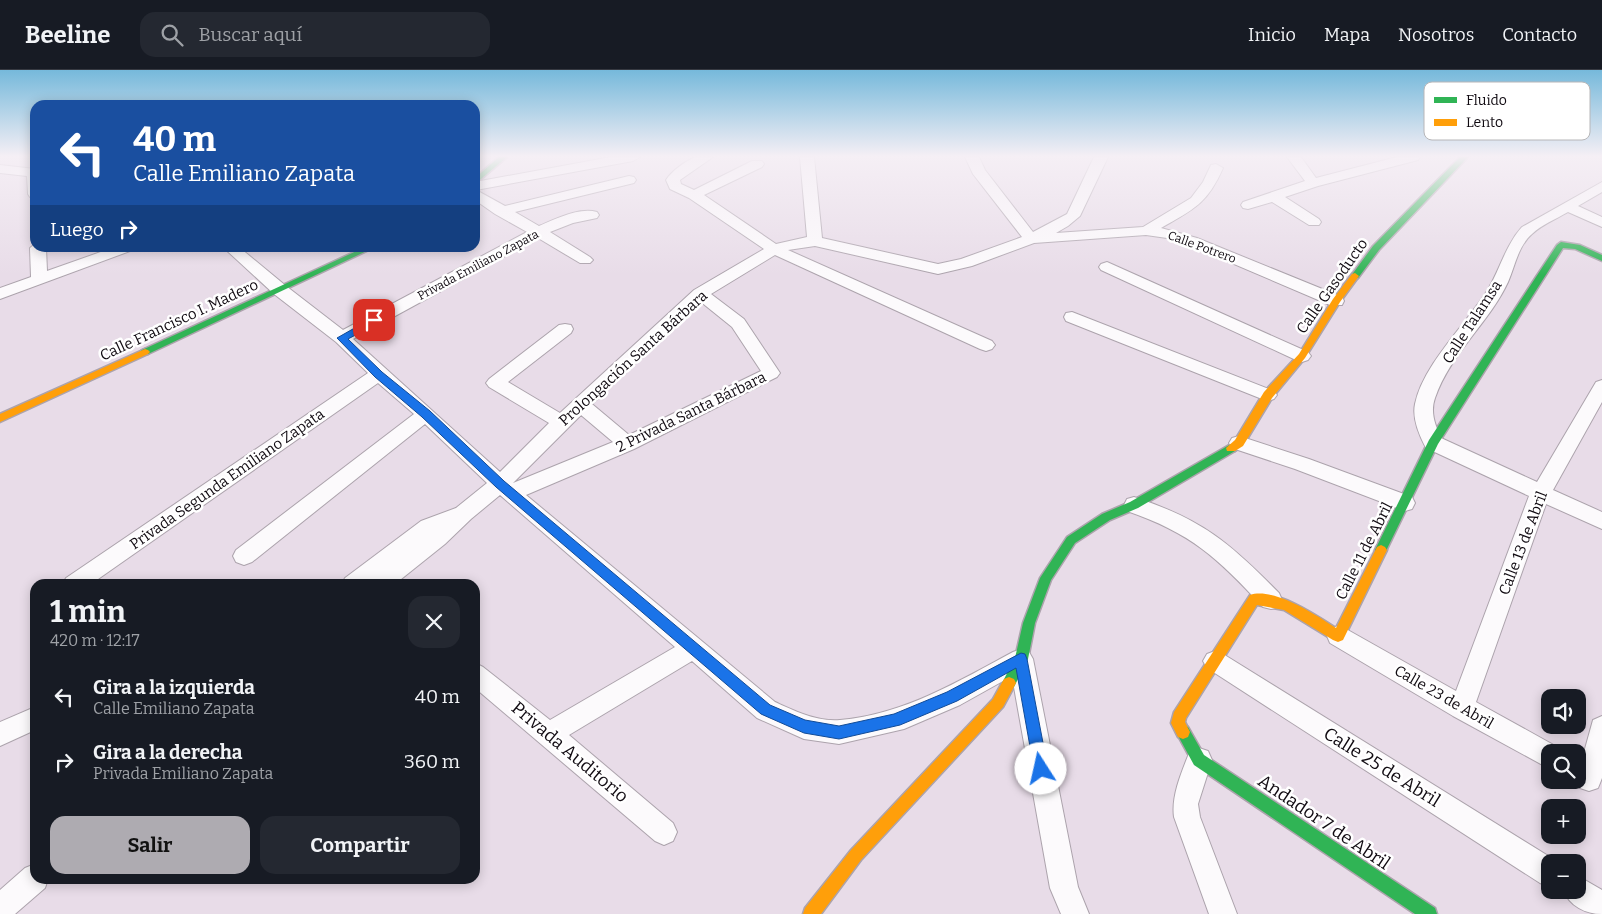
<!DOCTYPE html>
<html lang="es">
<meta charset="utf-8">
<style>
:root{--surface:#171b24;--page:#242831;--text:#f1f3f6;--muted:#9ea1a6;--line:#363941;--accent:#aeabb1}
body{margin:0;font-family:Bitter,serif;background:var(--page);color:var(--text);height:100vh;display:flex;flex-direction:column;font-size:19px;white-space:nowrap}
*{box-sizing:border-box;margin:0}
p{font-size:16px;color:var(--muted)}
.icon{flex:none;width:28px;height:28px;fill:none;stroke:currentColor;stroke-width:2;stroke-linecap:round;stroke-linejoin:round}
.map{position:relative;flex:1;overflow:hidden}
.details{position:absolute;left:30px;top:509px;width:450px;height:305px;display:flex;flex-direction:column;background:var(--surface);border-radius:15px;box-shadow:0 2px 12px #0003}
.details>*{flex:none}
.hud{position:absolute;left:30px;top:30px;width:450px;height:152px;border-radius:15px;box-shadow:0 2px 12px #0003;background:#1a4fa0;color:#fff;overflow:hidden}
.fabs{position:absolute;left:1541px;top:619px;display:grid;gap:10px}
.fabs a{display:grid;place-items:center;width:45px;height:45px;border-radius:10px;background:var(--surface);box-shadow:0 2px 12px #0003;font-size:25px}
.pin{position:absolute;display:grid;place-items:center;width:42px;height:42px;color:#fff;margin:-21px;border-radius:10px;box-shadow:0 2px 8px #0006}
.me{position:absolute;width:55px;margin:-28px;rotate:350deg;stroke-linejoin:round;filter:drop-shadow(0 0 4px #0008)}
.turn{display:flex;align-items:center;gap:18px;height:105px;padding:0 20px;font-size:22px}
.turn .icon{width:65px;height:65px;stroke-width:2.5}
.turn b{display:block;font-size:35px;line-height:42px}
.then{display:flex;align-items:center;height:48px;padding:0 20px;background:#0003;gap:10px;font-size:19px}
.round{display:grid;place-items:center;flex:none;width:52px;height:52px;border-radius:15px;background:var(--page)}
.head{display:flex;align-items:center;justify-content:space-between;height:85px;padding:0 20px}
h1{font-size:30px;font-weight:700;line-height:38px}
.cta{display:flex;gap:10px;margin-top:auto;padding:10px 20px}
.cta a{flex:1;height:58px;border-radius:15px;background:var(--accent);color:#111;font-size:20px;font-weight:700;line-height:58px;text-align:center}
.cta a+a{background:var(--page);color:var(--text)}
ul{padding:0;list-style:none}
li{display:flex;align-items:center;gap:15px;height:65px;padding:0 20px}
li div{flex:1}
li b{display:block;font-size:19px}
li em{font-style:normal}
header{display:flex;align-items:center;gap:30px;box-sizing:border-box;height:70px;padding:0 25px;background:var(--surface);border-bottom:1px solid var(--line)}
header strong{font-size:24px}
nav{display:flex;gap:28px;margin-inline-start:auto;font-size:18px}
.search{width:350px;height:45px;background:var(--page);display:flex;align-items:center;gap:12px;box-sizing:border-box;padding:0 18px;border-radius:15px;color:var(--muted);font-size:19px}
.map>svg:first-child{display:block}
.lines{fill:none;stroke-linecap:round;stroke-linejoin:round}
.street-casing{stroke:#aca3ac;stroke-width:2}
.fast-casing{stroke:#aca3ac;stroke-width:3}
.slow-casing{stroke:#aca3ac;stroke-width:3}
.street{fill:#fcfafc;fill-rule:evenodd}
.fast{fill:#30b455;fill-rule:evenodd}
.slow{fill:#ff9f0a;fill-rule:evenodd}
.route{fill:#1a73e8;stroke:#114b97}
.labels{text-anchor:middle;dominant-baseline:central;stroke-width:5;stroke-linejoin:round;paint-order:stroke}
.far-street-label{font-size:12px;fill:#100a11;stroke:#fff}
.street-label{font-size:15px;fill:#100a11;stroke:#fff}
.near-street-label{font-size:18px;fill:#100a11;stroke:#fff}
.key{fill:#fff;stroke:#b7b6b8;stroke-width:1}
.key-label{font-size:14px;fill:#100a11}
</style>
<header>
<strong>Beeline</strong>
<div class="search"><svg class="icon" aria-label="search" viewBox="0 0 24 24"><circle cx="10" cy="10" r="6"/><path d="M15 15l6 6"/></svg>Buscar aquí</div>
<nav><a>Inicio</a><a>Mapa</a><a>Nosotros</a><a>Contacto</a></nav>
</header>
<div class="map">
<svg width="1602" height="844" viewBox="0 0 1602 844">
<rect width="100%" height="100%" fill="#e8dce8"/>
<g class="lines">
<g class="street-casing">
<path id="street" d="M 611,87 L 640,87 L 633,91 L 476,120 L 505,136 L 629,106 L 634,107 L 636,110 L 634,113 L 515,142 L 539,156 C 556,149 579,137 597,142 L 599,145 L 597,148 L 573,153 L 550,162 L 590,187 L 593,190 L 590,193 L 580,193 L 538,168 L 353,269 L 500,402 L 549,353 L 489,317 L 486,313 L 489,309 L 559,255 L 565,254 L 571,255 L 573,259 L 571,263 L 508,312 L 560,343 L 694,220 L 764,179 L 689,128 L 670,119 L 666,110 C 672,101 685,91 696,87 C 701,86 708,87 713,87 L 680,110 L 681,114 L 694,120 L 752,91 L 762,91 L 764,94 L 762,97 L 704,125 L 776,174 L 807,167 L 800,87 L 814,87 L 822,168 L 938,194 L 961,189 L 1022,167 L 973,104 L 965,87 L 979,87 L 985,100 L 1033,162 L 1067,144 L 1094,87 L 1108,87 L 1080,146 L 1068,156 L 1056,163 L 1143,157 L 1191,128 L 1203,112 L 1211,95 L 1216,94 L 1223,98 C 1207,134 1194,139 1161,158 L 1197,168 L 1342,227 L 1344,231 L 1342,235 L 1330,235 L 1187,174 L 1167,168 L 1146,165 L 1034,173 L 972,196 L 938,204 L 815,176 L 788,180 L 992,271 L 995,275 L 992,279 L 986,281 L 980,279 L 775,185 L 711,224 L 744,249 L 780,303 L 777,307 L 634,379 L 526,425 L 775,632 C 795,641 817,652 840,650 C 903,645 959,611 1013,582 L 1021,579 L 1029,582 L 1033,589 L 1078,817 L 1089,844 L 1061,844 L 1050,818 L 1012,606 L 960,635 L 904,659 L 839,674 L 804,669 L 757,648 L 692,591 L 569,665 L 673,753 L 677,762 L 673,771 L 664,775 L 655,771 L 475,618 L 475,593 L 483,597 L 550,650 L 675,577 L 500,425 L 471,449 L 445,474 L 395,514 L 342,514 L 345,508 L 421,451 L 456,438 L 487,413 L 425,354 L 252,492 L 244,495 L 236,492 L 233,486 L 236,480 L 414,344 L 378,313 L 91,514 L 63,514 L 66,508 L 368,303 L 336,272 L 274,224 L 224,178 L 240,178 L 286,216 L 343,260 L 527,162 L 495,144 L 475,130 L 475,112 ZM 701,232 L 732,257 L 761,301 L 629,365 L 592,334 ZM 581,345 L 613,372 L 513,413 Z
M 1287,87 L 1301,87 L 1316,108 L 1397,87 L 1420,87 L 1418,90 L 1318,116 L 1285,127 L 1319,149 L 1321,152 L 1319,155 L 1309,155 L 1272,132 L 1248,139 L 1243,138 L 1241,135 L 1243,132 L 1305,111 Z
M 0,95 L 35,99 L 35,128 L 30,127 L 28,124 L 27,106 L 0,103 Z
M 1602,112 L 1602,122 L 1578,136 L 1602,147 L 1602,157 L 1568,142 C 1556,149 1541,155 1532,164 C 1518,176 1515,196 1508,212 C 1489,253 1450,284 1435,328 C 1430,342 1435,355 1441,368 L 1537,412 L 1596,312 L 1602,310 L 1602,332 L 1553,420 L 1602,442 L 1602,459 L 1546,434 L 1476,632 L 1559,678 L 1561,682 L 1550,682 L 1550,699 L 1453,646 L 1330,573 L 1327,566 L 1330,559 L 1338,556 L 1346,559 L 1456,621 L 1529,426 L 1426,378 C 1419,365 1412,348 1415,334 C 1423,295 1466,254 1487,221 C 1500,200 1505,176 1522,157 Z
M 35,174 L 35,178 L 46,178 L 47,201 L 112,178 L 133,178 L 130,181 L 0,229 L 0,218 L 31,207 L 30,178 Z
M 1107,192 L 1308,282 L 1311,286 L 1308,290 L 1302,292 L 1296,290 L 1101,200 L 1099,197 L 1101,194 Z
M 1072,242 L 1274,321 L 1277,325 L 1274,329 L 1268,331 L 1262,329 L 1066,251 L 1064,247 L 1066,243 Z
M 1239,366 L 1309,389 L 1412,427 L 1415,433 L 1412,439 L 1405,441 L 1295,399 L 1232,378 L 1229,373 L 1232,368 Z
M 1134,427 C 1202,449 1230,473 1279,523 L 1282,530 L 1279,537 L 1271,539 L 1263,537 C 1218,488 1191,463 1127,441 L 1124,435 L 1127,429 Z
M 1215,581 L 1223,584 L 1558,792 L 1550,792 L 1550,817 L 1540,813 L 1207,598 L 1203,591 L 1207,584 Z
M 35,637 L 35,660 L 0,676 L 0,652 Z
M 1602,646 L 1602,708 L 1598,718 L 1589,721 L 1580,718 L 1577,710 L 1578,704 L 1593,650 Z
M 1199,678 L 1208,681 L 1212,690 L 1198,734 L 1200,747 L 1237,844 L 1209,844 L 1174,747 C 1171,726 1182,701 1190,681 Z
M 35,794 L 35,809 L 48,809 L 45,818 L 15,844 L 0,844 L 0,820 L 25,798 Z
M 1578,806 L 1602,820 L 1602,844 C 1585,844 1570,836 1563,820 L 1578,820 Z"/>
</g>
<g class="fast-casing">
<path id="fast" d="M 499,87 L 507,87 L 475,114 L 475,108 Z
M 1460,87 L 1468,87 L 1379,180 L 1358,208 L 1352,208 L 1351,206 L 1373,176 Z
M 1561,172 L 1580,175 L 1602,185 L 1602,191 L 1575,179 L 1563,178 L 1438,374 L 1385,483 L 1381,485 L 1377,483 L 1375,480 L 1429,370 L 1557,175 Z
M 363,178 L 373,178 L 148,284 L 142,284 L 140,282 L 142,280 Z
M 1231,374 L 1236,378 L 1235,381 L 1138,438 L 1110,450 L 1075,473 L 1051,510 L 1035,553 L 1028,589 L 1014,617 L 1009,619 L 1004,617 L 1002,613 L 1015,588 L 1023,553 L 1040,508 L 1067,467 L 1102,444 L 1130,432 Z
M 1183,655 L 1188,657 L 1204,685 L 1435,838 L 1437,844 L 1415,844 L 1194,695 L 1176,662 L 1178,657 Z"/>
</g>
<g class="slow-casing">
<path id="slow" d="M 1355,203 L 1359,206 L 1340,232 L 1305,288 L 1272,328 L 1243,376 L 1235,381 L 1227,381 L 1226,378 L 1235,370 L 1264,322 L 1299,284 L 1333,229 L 1352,204 Z
M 145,279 L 148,280 L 150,282 L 148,284 L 0,352 L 0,344 Z
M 1381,475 L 1385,477 L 1387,480 L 1343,570 L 1338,572 L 1333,570 L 1284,540 L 1257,535 L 1186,648 L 1185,652 L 1190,662 L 1188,667 L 1183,669 L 1178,667 L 1171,653 L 1174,642 L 1250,525 C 1274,517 1316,545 1336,558 L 1377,477 Z
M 1009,607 L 1014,609 L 1016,613 L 1003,637 L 861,790 L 821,844 L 803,844 L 805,838 L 851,780 L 993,629 L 1004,609 Z"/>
</g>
<use href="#street" class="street"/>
<use href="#fast" class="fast"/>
<use href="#slow" class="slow"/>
</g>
<linearGradient id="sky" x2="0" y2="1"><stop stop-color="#76b9db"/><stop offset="0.42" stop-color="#f5eff5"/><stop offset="1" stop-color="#f5eff5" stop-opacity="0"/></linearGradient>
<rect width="1602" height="205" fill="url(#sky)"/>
<path class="route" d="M 374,247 L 379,250 L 378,253 L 348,269 L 382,302 L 430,341 L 504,411 L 770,635 L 805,650 L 839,656 L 894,644 L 947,622 L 1021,583 L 1025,584 L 1027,589 L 1048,699 L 1046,704 L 1041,706 L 1036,704 L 1034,699 L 1016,598 L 957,631 L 900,655 L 839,669 L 804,663 L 761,644 L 496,417 L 422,347 L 375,307 L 337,268 Z"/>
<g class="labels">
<g class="far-street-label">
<text transform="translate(1202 177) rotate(20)">Calle Potrero</text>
<text transform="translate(478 195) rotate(-28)">Privada Emiliano Zapata</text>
</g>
<g class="street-label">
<text transform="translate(1332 216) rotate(-55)">Calle Gasoducto</text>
<text transform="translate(179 250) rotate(-25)">Calle Francisco I. Madero</text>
<text transform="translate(1472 252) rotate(-57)">Calle Talamsa</text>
<text transform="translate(633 288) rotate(-42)">Prolongación Santa Bárbara</text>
<text transform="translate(691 342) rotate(-26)">2 Privada Santa Bárbara</text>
<text transform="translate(227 409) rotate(-35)">Privada Segunda Emiliano Zapata</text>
<text transform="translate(1523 473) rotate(-69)">Calle 13 de Abril</text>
<text transform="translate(1364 481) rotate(-63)">Calle 11 de Abril</text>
<text transform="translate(1444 627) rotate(30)">Calle 23 de Abril</text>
</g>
<g class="near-street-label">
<text transform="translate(570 682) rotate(40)">Privada Auditorio</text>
<text transform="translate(1382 697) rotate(32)">Calle 25 de Abril</text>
<text transform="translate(1324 752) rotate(34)">Andador 7 de Abril</text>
</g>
</g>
<rect x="1424" y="12" width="166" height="58" rx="8" class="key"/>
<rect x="1434" y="27" width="23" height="6" fill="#30b455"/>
<rect x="1434" y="49" width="23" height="7" fill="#ff9f0a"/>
<g class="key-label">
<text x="1466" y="35">Fluido</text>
<text x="1466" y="57">Lento</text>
</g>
</svg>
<div class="fabs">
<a><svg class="icon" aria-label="sound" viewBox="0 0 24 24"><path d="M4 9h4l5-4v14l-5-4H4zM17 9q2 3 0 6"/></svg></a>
<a><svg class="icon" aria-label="search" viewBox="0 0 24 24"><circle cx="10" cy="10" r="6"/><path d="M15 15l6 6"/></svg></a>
<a>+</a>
<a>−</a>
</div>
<div class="pin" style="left:374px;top:250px;background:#d93025"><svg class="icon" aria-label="arrive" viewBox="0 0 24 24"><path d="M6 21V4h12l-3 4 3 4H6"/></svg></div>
<svg class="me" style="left:1041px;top:699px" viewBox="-20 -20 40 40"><circle r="19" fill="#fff"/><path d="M0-13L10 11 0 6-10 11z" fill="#1a73e8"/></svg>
<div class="hud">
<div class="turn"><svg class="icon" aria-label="left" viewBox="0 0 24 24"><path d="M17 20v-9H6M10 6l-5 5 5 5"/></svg><div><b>40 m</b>Calle Emiliano Zapata</div></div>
<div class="then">Luego<svg class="icon" aria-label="right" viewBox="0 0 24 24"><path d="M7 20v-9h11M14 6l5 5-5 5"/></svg></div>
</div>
<section class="details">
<div class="head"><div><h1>1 min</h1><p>420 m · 12:17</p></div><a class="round"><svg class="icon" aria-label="close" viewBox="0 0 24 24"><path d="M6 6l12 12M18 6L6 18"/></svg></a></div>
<ul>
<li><svg class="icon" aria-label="left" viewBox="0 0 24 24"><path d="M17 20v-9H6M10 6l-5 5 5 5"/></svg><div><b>Gira a la izquierda</b><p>Calle Emiliano Zapata</p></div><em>40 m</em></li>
<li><svg class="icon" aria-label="right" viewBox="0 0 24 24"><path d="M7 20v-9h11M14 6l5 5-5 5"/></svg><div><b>Gira a la derecha</b><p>Privada Emiliano Zapata</p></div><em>360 m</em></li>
</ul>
<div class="cta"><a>Salir</a><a>Compartir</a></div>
</section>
</div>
